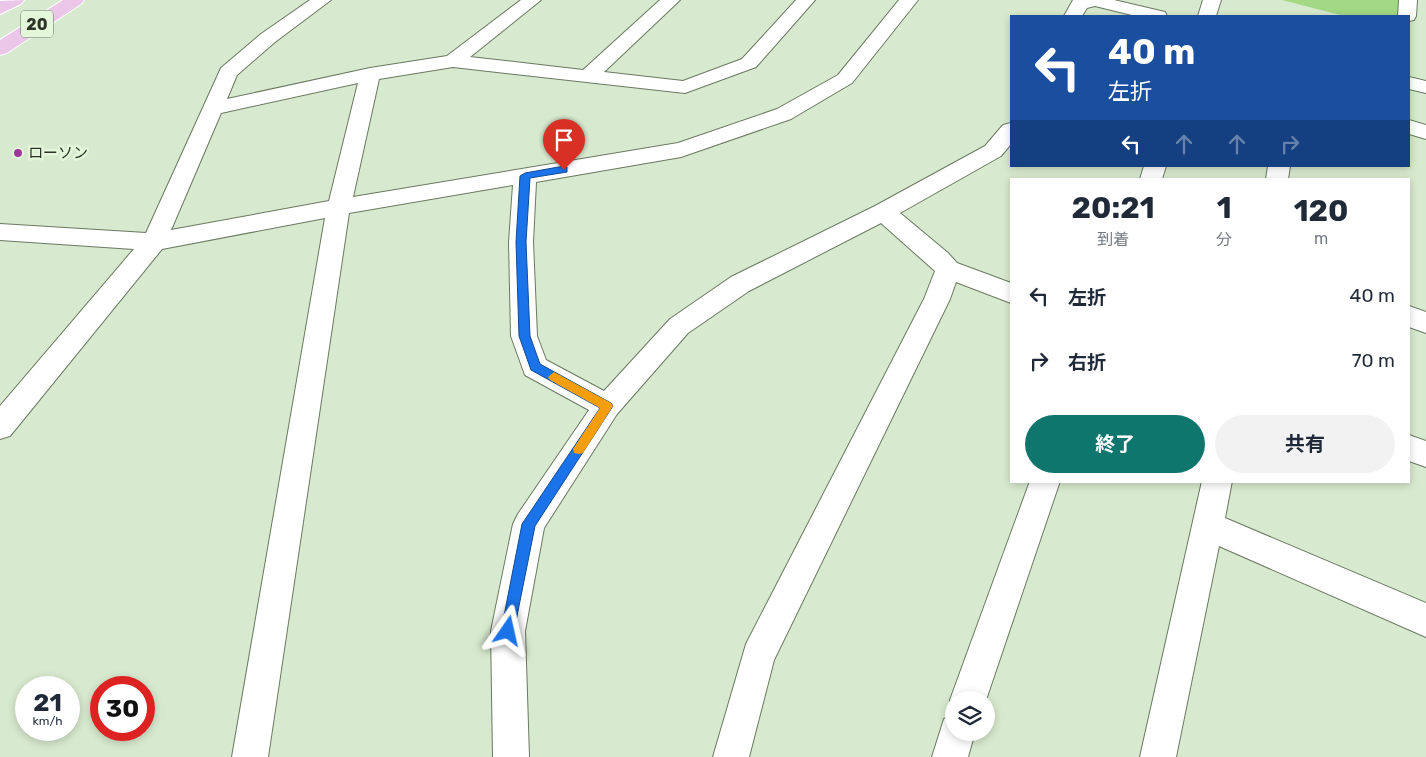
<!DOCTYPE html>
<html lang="ja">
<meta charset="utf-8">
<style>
:root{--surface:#fff;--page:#f2f2f3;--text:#1f2937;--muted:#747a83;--accent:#0f766e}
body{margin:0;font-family:Rubik,"Noto Sans JP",sans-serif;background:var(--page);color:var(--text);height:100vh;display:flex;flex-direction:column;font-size:19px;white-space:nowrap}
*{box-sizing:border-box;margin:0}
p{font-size:16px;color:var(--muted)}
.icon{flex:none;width:28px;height:28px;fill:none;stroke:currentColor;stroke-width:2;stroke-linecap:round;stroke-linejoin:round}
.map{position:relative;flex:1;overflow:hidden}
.panel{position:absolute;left:1010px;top:178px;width:400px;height:305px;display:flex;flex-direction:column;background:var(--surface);border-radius:0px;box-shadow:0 2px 8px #0003}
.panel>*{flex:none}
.banner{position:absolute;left:1010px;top:15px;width:400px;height:152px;border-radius:0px;box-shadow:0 2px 8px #0003;background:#1a4fa0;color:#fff;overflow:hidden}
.controls{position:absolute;left:945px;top:691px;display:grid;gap:10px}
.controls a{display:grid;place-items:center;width:50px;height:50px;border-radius:50%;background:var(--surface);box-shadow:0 2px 8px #0003;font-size:25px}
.speed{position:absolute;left:15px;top:676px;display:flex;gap:10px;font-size:25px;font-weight:700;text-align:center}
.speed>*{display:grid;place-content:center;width:65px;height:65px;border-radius:50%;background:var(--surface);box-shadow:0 2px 8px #0003;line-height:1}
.speed small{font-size:12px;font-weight:400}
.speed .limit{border:8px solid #d22;background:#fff;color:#111}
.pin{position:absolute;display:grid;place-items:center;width:42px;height:42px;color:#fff;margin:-51px -21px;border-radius:50% 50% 50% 0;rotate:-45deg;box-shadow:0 0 5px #0007}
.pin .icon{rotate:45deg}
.me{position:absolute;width:55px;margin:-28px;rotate:11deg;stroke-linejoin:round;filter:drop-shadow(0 0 4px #0008)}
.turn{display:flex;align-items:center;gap:18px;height:105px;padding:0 15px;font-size:22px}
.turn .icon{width:65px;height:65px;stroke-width:2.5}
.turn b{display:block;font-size:35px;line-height:42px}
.lanes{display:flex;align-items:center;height:48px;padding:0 15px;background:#0003;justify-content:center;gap:25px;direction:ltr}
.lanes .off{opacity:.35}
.eta{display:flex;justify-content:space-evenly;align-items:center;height:85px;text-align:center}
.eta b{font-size:30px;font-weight:700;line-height:35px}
.primary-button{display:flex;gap:10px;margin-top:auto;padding:10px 15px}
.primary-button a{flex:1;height:58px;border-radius:30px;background:var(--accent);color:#fff;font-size:20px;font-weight:700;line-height:58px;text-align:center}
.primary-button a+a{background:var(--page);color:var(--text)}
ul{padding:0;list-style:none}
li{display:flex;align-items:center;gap:15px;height:65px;padding:0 15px}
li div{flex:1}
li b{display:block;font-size:19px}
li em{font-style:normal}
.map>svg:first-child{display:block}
.green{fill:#a3d884}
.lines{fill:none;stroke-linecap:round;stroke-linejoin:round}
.minor-casing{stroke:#6a7961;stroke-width:2}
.major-casing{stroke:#fff;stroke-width:2}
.minor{fill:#fff;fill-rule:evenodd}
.major{fill:#ebc6e8;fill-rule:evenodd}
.route{fill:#1a73e8;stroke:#114b97}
.slow{fill:#f59e0b}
.poi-dot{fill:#9f379b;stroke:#e4f7db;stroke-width:2}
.labels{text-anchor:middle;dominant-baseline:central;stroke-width:5;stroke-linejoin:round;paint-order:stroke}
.far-poi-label{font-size:15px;fill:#2d3429;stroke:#e4f7db;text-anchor:start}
.shield{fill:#e4f7db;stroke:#646e5e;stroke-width:1}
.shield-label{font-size:16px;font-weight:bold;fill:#2d3429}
</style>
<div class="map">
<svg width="1426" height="757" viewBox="0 0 1426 757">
<rect width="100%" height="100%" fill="#d7e9ce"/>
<path class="green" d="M 1282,0 L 1400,0 L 1398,16 L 1344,16 Z"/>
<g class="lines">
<g class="minor-casing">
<path id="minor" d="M 310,0 L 331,0 L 275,42 L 237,75 L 227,99 L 370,68 L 447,56 L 521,0 L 541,0 L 470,57 L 583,70 L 660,0 L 680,0 L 604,72 L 683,81 L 742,59 L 796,0 L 815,0 L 756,67 L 685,93 L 453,67 L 379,79 L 353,197 L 678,143 L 777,109 L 838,75 L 899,0 L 918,0 L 852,83 L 791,119 L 681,157 L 536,182 L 533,242 L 537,336 L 546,360 L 604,391 L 670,319 L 731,277 L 875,206 L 985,146 L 1003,125 L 1011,123 L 1011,144 L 1001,156 L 900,213 L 948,253 L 957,263 L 1011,283 L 1011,303 L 956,282 L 950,299 L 774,660 L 749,757 L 713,757 L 746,644 L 924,299 L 935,271 L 881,223 L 749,291 L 688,333 L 617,414 L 544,528 L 525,631 L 529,757 L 493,757 L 491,631 L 513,524 L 518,514 L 589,410 L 525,375 L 511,336 L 509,242 L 513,185 L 349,213 L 268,757 L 232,757 L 325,218 L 162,249 L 10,436 L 0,439 L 0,406 L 134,249 L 0,240 L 0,224 L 146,233 L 221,68 L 261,34 ZM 358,83 L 329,201 L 171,230 L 221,113 Z
M 1073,0 L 1114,0 L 1165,12 L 1167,16 L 1136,16 L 1095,6 L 1087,8 L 1082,16 L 1064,16 Z
M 1203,0 L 1221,0 L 1216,16 L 1198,16 Z
M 1399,0 L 1417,0 L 1416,16 L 1414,20 L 1409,21 L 1409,16 L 1398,16 Z
M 1409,77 L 1426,81 L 1426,93 L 1409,89 Z
M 1409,120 L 1426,125 L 1426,139 L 1409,134 Z
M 1144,166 L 1166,166 L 1162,179 L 1140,179 Z
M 1268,166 L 1290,166 L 1288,179 L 1266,179 Z
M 1409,306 L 1426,312 L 1426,333 L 1409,327 Z
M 1409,435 L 1426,441 L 1426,467 L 1409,461 Z
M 1030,481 L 1060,481 L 986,700 L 954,700 L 954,708 L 950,700 Z
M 1202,481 L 1232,481 L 1225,518 L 1426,603 L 1426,637 L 1219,546 L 1176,757 L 1140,757 Z
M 954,715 L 954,732 L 975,732 L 968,757 L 932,757 L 944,719 Z"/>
</g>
<g class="major-casing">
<path id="major" d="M 24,0 L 21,4 L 0,14 L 0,1 Z
M 63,0 L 84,0 L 81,4 L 7,53 L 0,55 L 0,40 Z"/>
</g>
<use href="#minor" class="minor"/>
<use href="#major" class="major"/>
</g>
<path class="route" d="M 564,166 L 567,167 L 567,172 L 530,178 L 526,242 L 530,336 L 540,364 L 611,403 L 613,406 L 535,526 L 514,631 L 512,636 L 508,638 L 503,636 L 501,631 L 522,524 L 600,408 L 531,370 L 519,336 L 516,242 L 520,176 L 525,173 Z"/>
<path class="slow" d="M 554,372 L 611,403 L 613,406 L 583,453 L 579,454 L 574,453 L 573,449 L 600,408 L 550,380 L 548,377 Z"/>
<circle class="poi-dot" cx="18" cy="153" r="5"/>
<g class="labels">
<g class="far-poi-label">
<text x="28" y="153">ローソン</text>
</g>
<rect class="shield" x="21" y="10.5" width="32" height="27" rx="4"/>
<g class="shield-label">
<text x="37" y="24">20</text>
</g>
</g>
</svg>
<div class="controls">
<a><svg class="icon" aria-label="layers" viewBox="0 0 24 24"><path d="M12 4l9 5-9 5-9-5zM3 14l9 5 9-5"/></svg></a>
</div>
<div class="speed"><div>21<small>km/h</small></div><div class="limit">30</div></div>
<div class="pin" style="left:564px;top:170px;background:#d93025"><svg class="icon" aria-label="arrive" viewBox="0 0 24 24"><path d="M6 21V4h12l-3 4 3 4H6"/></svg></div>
<svg class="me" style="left:508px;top:631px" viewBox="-20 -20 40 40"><path d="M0-17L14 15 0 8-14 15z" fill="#1a73e8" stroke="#fff" stroke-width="4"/></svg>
<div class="banner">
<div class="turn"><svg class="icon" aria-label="left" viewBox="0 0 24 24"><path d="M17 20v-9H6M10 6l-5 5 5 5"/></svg><div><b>40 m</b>左折</div></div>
<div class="lanes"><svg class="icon" aria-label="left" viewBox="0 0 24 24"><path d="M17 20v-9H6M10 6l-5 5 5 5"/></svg><svg class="icon off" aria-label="ahead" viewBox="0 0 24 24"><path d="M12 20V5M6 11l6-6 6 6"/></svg><svg class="icon off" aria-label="ahead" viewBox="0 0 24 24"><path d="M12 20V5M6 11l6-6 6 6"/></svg><svg class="icon off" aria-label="right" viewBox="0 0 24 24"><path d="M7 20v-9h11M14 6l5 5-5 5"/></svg></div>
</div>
<section class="panel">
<div class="eta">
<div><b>20:21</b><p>到着</p></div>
<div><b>1</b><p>分</p></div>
<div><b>120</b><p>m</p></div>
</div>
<ul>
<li><svg class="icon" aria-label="left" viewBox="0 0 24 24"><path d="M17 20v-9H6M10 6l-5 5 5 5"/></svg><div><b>左折</b></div><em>40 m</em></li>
<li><svg class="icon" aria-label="right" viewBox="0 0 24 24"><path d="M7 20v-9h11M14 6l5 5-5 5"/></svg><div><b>右折</b></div><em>70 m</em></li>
</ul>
<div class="primary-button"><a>終了</a><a>共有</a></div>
</section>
</div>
